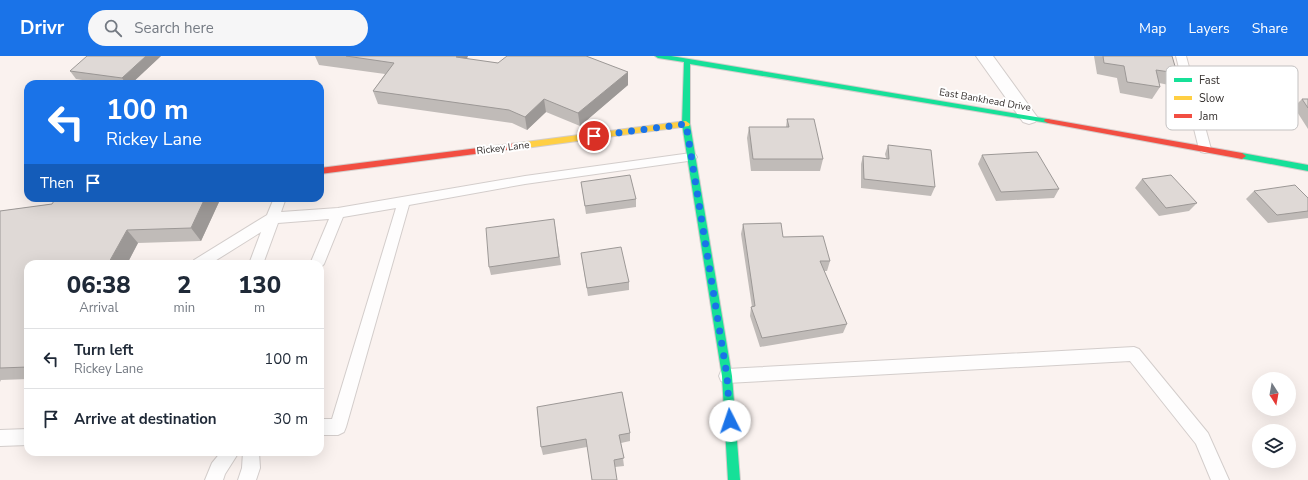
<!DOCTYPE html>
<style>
:root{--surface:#fff;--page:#f6f6f7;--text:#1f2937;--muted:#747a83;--line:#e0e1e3;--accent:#1a73e8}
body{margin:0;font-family:"Nunito Sans",sans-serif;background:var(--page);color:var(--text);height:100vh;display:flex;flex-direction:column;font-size:15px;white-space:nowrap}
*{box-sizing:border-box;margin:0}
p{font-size:13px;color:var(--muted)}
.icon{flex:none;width:22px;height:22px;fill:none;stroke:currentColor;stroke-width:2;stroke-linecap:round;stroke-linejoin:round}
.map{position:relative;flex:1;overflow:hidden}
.panel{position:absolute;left:24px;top:204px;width:300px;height:196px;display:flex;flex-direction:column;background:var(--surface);border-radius:12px;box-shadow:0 4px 16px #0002}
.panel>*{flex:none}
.hud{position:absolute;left:24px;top:24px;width:300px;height:122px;border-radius:12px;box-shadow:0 4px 16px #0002;background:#1a73e8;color:#fff;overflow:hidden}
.needle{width:26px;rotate:169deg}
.controls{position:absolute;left:1252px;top:316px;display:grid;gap:8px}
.controls a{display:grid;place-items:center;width:44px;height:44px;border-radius:50%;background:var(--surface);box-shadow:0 4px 16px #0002;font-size:20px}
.pin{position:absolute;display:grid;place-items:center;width:34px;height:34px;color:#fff;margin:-17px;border:2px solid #fff;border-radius:50%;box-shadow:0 1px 4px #0007}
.me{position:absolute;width:44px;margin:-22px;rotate:356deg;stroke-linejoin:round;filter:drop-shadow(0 0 3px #0008)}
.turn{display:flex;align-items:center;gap:14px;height:84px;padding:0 16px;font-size:18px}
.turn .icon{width:52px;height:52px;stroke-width:2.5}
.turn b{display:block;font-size:28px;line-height:34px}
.then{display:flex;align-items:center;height:38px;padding:0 16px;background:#0003;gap:8px;font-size:15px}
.eta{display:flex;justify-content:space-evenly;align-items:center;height:68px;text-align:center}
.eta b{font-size:24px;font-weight:800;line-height:28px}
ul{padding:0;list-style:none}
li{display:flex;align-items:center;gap:12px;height:60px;padding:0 16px;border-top:1px solid var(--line)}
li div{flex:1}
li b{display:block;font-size:15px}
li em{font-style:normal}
header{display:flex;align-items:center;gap:24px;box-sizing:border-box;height:56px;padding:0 20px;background:var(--accent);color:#fff}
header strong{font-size:19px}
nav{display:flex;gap:22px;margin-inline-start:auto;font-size:14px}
.search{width:280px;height:36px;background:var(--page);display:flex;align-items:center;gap:10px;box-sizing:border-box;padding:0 14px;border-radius:22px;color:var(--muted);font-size:15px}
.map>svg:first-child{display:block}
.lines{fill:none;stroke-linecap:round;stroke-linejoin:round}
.lane-casing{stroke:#d3cdcb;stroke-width:2}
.street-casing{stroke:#d3cdcb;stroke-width:2}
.fast-casing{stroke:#d3cdcb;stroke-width:2}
.slow-casing{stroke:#d3cdcb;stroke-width:2}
.jam-casing{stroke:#d3cdcb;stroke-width:2}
.lane{fill:#fefdfd;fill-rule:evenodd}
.street{fill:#fefdfd;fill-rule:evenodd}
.fast{fill:#16e098;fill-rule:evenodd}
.slow{fill:#ffcf43;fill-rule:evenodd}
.jam{fill:#f24e42;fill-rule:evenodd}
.wall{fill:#c0bbb8}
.shaded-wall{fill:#9c9896}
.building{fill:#dfd9d6;stroke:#9c9896}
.route{stroke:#1a73e8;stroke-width:7;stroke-dasharray:0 12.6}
.labels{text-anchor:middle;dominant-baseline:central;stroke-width:4;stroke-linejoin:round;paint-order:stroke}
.street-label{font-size:10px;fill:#36312f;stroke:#fff}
.key{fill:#fff;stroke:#c3c1c1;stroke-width:1}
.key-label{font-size:11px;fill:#36312f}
</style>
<header>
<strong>Drivr</strong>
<div class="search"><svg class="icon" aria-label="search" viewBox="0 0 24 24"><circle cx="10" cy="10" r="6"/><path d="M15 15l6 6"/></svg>Search here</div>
<nav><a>Map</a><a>Layers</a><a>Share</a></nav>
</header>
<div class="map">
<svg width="1308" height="424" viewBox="0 0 1308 424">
<rect width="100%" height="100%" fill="#faf2ef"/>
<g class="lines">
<g class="lane-casing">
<path id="lane" d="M 1176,0 L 1186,0 L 1211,93 L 1209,96 L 1205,97 L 1201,96 L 1199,93 Z
M 691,97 L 695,98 L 697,101 L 695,104 L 525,128 L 409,149 L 346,371 L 344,376 L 338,379 L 320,379 L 320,363 L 332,363 L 396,152 L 343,161 L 324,208 L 320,212 L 320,208 L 310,208 L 329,163 L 278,167 L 263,208 L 249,208 L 261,176 L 210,208 L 192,208 L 194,204 L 267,159 L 274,142 L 286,142 L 281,156 L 338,152 L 525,120 Z
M 1134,291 L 1139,293 L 1208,377 L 1229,424 L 1211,424 L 1196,388 L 1130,305 L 727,327 L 721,325 L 719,320 L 721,315 L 727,313 Z
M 28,373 L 28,389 L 0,390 L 0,374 Z
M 221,396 L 239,396 L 225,418 L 223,424 L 205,424 L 212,407 Z
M 243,396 L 259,396 L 260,412 L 256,424 L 238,424 L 242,412 Z"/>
</g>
<g class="street-casing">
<path id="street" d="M 976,0 L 993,0 L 1035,58 L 1038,62 L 1035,66 L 1029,68 L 1023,66 Z"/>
</g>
<g class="fast-casing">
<path id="fast" d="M 655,0 L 671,0 L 1048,63 L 1052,65 L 1048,67 L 690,8 L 690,68 L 732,320 L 740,424 L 728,424 L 722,320 L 682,68 L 684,6 L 658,2 Z
M 1242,97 L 1308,109 L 1308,115 L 1239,102 L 1238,100 Z"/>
</g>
<g class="slow-casing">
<path id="slow" d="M 686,65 L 690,68 L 689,70 L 518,93 L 514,90 L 518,87 Z"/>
</g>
<g class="jam-casing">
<path id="jam" d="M 1045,63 L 1048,63 L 1242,97 L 1246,100 L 1242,103 L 1048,67 L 1044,65 Z
M 518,87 L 522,90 L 521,92 L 320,118 L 320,112 Z"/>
</g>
<use href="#lane" class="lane"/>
<use href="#street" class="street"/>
<use href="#fast" class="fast"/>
<use href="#slow" class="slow"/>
<use href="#jam" class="jam"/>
</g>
<path class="wall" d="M 161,0 L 131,28 L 107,28 L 76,23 L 70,15 Z
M 315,0 L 468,0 L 467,3 L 498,7 L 628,16 L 628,29 L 580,70 L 546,56 L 527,74 L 512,67 L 378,48 L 373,35 L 385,18 L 319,9 Z
M 1094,0 L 1172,0 L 1177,17 L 1169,29 L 1159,27 L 1160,31 L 1152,43 L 1120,37 L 1117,22 L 1097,18 Z
M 1302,43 L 1308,43 L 1308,73 L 1294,51 Z
M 787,63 L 823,103 L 820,115 L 751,115 L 747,82 L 749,71 L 786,71 Z
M 888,89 L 935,131 L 931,140 L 861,132 L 861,108 L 863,100 L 886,102 L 885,98 Z
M 982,99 L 1059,133 L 1054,142 L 996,145 L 978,108 Z
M 1142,123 L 1197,147 L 1189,155 L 1159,160 L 1135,132 Z
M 581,126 L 636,143 L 636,151 L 586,158 Z
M 1254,135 L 1308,142 L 1308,162 L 1268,167 L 1246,143 Z
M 219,146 L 201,185 L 138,187 L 127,208 L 28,208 L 28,323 L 1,324 L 0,326 L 0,155 L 52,148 Z
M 554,163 L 561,209 L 491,219 L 489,211 Z
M 743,168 L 783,181 L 830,205 L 827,215 L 824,215 L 847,268 L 843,277 L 760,291 L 750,260 L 751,251 L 752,251 L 741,178 Z
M 581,197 L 629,226 L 629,234 L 588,240 Z
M 537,351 L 630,377 L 630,385 L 621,387 L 624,410 L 615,411 L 587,391 L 543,399 L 541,391 Z"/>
<path class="shaded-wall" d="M 146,0 L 161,0 L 131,28 L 126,28 L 122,22 Z
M 457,0 L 468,0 L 459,15 L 456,1 Z
M 628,16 L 628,29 L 580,70 L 578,57 Z
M 544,43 L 546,56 L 527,74 L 525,61 Z
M 205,142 L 216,142 L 219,146 L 201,185 L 191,172 Z
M 127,174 L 138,187 L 127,208 L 108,208 Z"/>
<path class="building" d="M 87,0 L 146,0 L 122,22 L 70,15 Z
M 346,0 L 457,0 L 456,1 L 498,7 L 507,0 L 586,0 L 628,16 L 578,57 L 544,43 L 525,61 L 509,54 L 373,35 L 394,7 Z
M 1103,0 L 1172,0 L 1177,17 L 1156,14 L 1160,31 L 1127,26 L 1124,10 L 1104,7 Z
M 1302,43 L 1308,43 L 1308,52 Z
M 787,63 L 814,63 L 823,103 L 753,103 L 749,71 L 789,71 Z
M 888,89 L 931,94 L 935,131 L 864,123 L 863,100 L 889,103 Z
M 1037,96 L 1059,133 L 1001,136 L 982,99 Z
M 630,119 L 636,143 L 585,150 L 581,126 Z
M 1171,119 L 1197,147 L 1166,152 L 1142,123 Z
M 1295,129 L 1308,142 L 1308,155 L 1277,159 L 1254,135 Z
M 56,142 L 205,142 L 191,172 L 127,174 L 108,208 L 28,208 L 28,311 L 0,312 L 0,155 L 52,148 Z
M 554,163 L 559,201 L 489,211 L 486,172 Z
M 781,167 L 783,181 L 823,180 L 830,205 L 820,205 L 847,268 L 762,282 L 751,251 L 755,250 L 743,168 Z
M 621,191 L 629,226 L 587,232 L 581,197 Z
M 622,336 L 630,377 L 619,379 L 624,402 L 614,404 L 617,424 L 592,424 L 586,383 L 541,391 L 537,351 Z"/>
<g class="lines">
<path class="route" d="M 594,80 L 686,68 L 727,320 L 730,365"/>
</g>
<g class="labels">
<g class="street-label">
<text transform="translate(985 44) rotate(10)">East Bankhead Drive</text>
<text transform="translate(503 92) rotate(-7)">Rickey Lane</text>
</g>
</g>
<rect x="1166" y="10" width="132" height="64" rx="6" class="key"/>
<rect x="1174" y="22" width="18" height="4" fill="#16e098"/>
<rect x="1174" y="40" width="18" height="4" fill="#ffcf43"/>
<rect x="1174" y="58" width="18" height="4" fill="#f24e42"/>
<g class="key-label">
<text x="1199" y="28">Fast</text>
<text x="1199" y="46">Slow</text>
<text x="1199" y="64">Jam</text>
</g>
</svg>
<div class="controls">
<a><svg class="needle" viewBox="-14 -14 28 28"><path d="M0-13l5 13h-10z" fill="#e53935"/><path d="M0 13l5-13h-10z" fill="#747a83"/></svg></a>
<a><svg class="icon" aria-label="layers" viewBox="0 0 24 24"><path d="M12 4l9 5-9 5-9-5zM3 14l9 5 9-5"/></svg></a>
</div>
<div class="pin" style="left:594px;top:80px;background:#d93025"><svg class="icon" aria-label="arrive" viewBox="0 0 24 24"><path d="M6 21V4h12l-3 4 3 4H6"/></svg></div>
<svg class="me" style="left:730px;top:365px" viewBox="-20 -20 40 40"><circle r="19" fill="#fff"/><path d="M0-13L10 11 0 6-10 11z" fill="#1a73e8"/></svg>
<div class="hud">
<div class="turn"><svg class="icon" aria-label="left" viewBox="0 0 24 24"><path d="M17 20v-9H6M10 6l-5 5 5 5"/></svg><div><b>100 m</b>Rickey Lane</div></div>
<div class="then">Then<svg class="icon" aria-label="arrive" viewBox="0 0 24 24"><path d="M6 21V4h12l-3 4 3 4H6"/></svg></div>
</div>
<section class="panel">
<div class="eta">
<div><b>06:38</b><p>Arrival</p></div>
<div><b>2</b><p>min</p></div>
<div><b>130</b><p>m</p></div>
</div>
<ul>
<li><svg class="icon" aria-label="left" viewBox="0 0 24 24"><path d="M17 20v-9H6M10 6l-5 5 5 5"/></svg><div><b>Turn left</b><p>Rickey Lane</p></div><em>100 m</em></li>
<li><svg class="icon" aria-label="arrive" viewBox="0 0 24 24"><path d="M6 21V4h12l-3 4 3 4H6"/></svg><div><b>Arrive at destination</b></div><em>30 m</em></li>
</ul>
</section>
</div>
